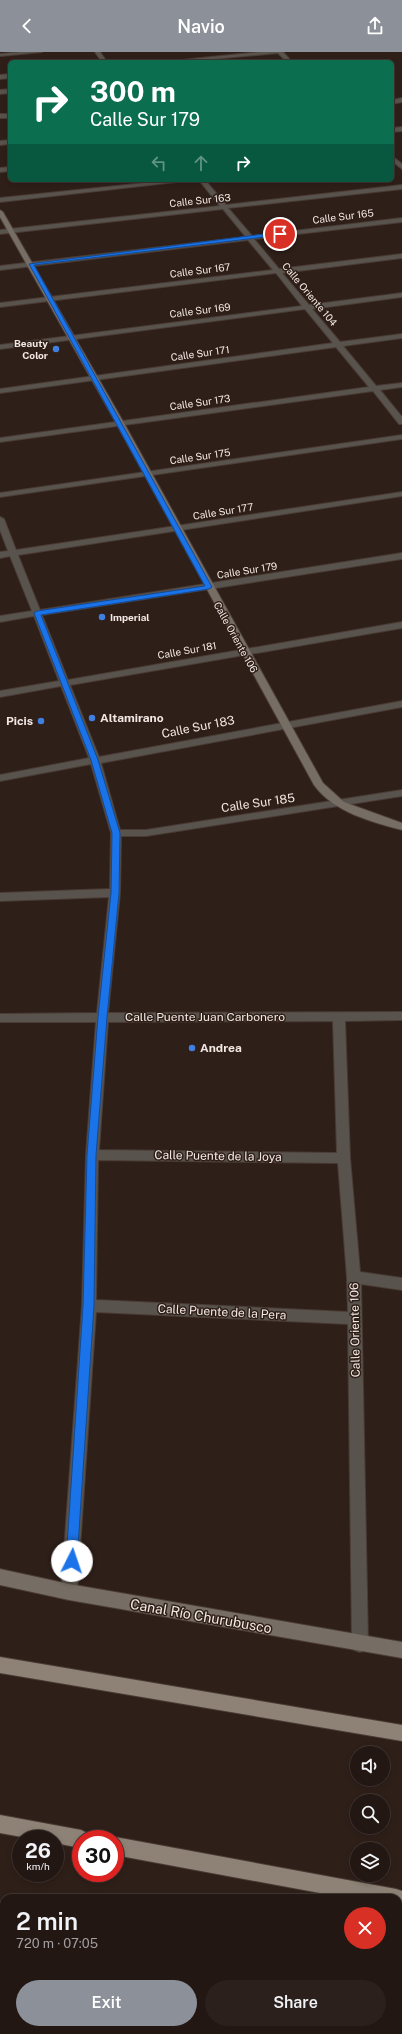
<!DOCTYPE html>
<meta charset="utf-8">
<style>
:root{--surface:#231713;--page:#2b201c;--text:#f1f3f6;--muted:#a39fa0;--line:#403633;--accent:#8c9099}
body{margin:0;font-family:"Public Sans",sans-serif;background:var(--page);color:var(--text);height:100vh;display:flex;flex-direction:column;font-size:15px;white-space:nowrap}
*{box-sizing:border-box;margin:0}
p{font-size:13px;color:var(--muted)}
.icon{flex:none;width:22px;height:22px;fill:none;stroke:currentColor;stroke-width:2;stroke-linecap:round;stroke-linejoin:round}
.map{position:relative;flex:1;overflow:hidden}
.details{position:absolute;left:0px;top:1842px;width:402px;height:140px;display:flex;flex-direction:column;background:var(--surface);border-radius:12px 12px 0 0;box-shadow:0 2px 6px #0003,0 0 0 1px var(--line)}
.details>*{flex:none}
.hud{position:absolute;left:8px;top:8px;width:386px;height:122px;border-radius:6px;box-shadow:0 2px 6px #0003,0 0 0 1px var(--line);background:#0b6e4f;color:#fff;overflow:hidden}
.controls{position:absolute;left:350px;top:1694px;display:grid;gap:8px}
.controls a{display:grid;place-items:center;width:40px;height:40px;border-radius:50%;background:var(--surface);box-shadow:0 2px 6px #0003,0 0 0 1px var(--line);font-size:20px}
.speed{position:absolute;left:12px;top:1778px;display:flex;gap:8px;font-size:20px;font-weight:700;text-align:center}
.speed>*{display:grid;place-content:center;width:52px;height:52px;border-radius:50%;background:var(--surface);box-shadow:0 2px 6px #0003,0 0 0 1px var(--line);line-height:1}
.speed small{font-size:10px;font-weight:400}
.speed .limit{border:6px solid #d22;background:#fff;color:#111}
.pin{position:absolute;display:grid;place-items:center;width:34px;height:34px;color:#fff;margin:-17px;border:2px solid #fff;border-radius:50%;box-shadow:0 1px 4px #0007}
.me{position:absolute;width:44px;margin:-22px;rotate:4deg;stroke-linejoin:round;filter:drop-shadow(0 0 3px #0008)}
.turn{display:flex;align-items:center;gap:14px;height:84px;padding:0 16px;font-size:18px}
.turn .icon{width:52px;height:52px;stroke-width:2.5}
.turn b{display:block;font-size:28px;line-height:34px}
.lanes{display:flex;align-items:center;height:38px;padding:0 16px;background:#0003;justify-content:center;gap:20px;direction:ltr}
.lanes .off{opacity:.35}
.round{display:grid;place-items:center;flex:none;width:42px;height:42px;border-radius:21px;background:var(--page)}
.overview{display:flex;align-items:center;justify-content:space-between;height:68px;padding:0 16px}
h1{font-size:24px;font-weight:600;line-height:30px}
.cta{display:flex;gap:8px;margin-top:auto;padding:8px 16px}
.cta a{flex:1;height:46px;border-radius:24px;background:var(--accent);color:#fff;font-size:16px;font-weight:600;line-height:46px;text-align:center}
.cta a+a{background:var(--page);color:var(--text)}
header{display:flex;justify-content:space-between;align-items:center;height:52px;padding:0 16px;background:var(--accent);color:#fff;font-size:18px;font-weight:600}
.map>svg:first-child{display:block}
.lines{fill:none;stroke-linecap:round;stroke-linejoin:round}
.street-casing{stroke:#4a3b35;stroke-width:2}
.secondary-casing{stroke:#4a3b35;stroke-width:2}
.primary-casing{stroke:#4a3b35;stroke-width:2}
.street{fill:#59534d;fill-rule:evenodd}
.secondary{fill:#766d64;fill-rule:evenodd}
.primary{fill:#8d8275;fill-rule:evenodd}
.route{fill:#1a73e8;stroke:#114b97}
.shop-dot{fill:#3f7fe0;stroke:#2f1f19;stroke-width:1.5}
.labels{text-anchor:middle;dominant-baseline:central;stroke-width:3;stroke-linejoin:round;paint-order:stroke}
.far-street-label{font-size:10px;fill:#f3e8e4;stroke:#2f1f19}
.far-poi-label{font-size:10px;font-weight:bold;fill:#f3e8e4;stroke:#2f1f19;text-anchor:end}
.poi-label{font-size:12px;font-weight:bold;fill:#f3e8e4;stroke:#2f1f19;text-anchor:start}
.street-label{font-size:12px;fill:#f3e8e4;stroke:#2f1f19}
.near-street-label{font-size:14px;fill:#f3e8e4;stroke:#2f1f19}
</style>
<header><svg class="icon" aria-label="back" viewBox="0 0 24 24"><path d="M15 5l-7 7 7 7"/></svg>Navio<svg class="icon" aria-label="share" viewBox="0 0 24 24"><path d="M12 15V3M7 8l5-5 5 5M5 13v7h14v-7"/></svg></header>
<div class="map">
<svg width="402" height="1982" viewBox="0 0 402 1982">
<rect width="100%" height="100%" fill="#2f1f19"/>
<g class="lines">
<g class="street-casing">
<path id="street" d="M 20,0 L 42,0 L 0,4 L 0,2 Z
M 95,0 L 100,0 L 107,10 L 102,10 Z
M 260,0 L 283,0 L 292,10 L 287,10 L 278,1 L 181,10 L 162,10 Z
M 10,22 L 10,26 L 0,27 L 0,23 Z
M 10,37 L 10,41 L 0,42 L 0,38 Z
M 402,46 L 402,50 L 392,52 L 392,48 Z
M 0,62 L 10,62 L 10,66 L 0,66 Z
M 402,75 L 402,79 L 392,80 L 392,76 Z
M 10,88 L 10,92 L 0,93 L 0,89 Z
M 392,104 L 402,112 L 402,117 L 392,109 Z
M 10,115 L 10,119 L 0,120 L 0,116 Z
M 174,128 L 194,128 L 0,150 L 0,146 Z
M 199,128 L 205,128 L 226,153 L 402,133 L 402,137 L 228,156 L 252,184 L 402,166 L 402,170 L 254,187 L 279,217 L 402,202 L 402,206 L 282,221 L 309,253 L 402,241 L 402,245 L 312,257 L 340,290 L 402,282 L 402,286 L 343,294 L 376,334 L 402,331 L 402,335 L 380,338 L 402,365 L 402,372 L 399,372 L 373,339 L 0,390 L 0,386 L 369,335 L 336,295 L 0,341 L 0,337 L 333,291 L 305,257 L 0,297 L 0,293 L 302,254 L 276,221 L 0,255 L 0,251 L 273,218 L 248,188 L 0,218 L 0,214 L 246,185 L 223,157 L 0,182 L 0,178 L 220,154 Z
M 402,383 L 402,387 L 0,445 L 0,441 Z
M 402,440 L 402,444 L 18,503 L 40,558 L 402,501 L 402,507 L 42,563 L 68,628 L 402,570 L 402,576 L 70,633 L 99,705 L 402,649 L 402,655 L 101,711 L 120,778 L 146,778 L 402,738 L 402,744 L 146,784 L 121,784 L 120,841 L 108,961 L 402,960 L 402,968 L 345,969 L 350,1106 L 360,1220 L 402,1226 L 402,1238 L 361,1232 L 368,1592 L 366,1598 L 360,1600 L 354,1598 L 352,1592 L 348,1272 L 96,1260 L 77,1540 L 75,1546 L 69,1548 L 63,1546 L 61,1540 L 82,1254 L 86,1103 L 96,970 L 0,970 L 0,962 L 97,961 L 109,845 L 0,849 L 0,841 L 110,837 L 111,781 L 91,712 L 0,729 L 0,723 L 89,706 L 61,634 L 0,645 L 0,639 L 59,629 L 34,564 L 0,570 L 0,564 L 32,559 L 10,504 L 0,506 L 0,500 L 8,499 L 0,478 L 0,465 L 4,467 L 16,498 ZM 333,969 L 337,1101 L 99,1098 L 108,970 ZM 98,1108 L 338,1111 L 347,1225 L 348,1260 L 96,1248 Z
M 398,1938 L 402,1939 L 402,1980 L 398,1978 Z
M 132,1978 L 152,1978 L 153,1982 L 133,1982 Z"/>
</g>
<g class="secondary-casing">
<path id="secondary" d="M 0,158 L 3,160 L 124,371 L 323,731 L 344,750 L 402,771 L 402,778 C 372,770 333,760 314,733 L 116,371 L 0,165 Z
M 0,1517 L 69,1532 L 402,1590 L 402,1606 L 69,1548 L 0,1533 Z
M 0,1868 L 4,1868 L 4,1886 L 0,1886 Z
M 398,1938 L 402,1938 L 402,1956 L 398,1956 Z"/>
</g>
<g class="primary-casing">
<path id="primary" d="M 0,1605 L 402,1673 L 402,1689 L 0,1621 Z
M 0,1763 L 81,1778 L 87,1781 L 90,1787 L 81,1787 L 81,1796 L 55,1791 L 55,1787 L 33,1787 L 0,1781 Z
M 115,1785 L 396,1837 L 402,1839 L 402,1853 L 398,1854 L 398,1846 L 347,1846 L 115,1803 L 115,1787 L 110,1787 Z"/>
</g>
<use href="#street" class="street"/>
<use href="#secondary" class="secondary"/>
<use href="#primary" class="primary"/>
</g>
<path class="route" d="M 280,180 L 281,183 L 34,213 L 212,535 L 209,537 L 41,563 L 98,708 L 120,781 L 119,841 L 107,965 L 96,1103 L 94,1254 L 77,1509 L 76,1513 L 72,1514 L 67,1513 L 66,1509 L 83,1254 L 87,1103 L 98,965 L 111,841 L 112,781 L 91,708 L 34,561 L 37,559 L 205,534 L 29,212 Z"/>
<g class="shop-dot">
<circle cx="56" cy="297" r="4"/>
<circle cx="102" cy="565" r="4"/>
<circle cx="92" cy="666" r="4"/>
<circle cx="41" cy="669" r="4"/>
<circle cx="192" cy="996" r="4"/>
</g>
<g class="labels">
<g class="far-street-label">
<text transform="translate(200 148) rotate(-6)">Calle Sur 163</text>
<text transform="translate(343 164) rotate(-7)">Calle Sur 165</text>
<text transform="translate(200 218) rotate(-7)">Calle Sur 167</text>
<text transform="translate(310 242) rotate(50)">Calle Oriente 104</text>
<text transform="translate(200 258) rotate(-7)">Calle Sur 169</text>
<text transform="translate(200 301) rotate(-8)">Calle Sur 171</text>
<text transform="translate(200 350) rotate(-8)">Calle Sur 173</text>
<text transform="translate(200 404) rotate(-8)">Calle Sur 175</text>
<text transform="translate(223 459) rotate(-9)">Calle Sur 177</text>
<text transform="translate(247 518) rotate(-9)">Calle Sur 179</text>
<text transform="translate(236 585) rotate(61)">Calle Oriente 106</text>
<text transform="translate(187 598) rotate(-10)">Calle Sur 181</text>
</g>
<g class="far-poi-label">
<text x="48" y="291">Beauty<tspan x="48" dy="12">Color</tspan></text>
<text x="110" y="565" text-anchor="start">Imperial</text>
</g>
<g class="poi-label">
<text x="100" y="666">Altamirano</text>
<text x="33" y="669" text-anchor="end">Picis</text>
<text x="200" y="996">Andrea</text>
</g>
<g class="street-label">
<text transform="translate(198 675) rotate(-11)">Calle Sur 183</text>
<text transform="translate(258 751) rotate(-8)">Calle Sur 185</text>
<text x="205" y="965">Calle Puente Juan Carbonero</text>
<text transform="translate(218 1104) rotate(1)">Calle Puente de la Joya</text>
<text transform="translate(222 1260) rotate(3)">Calle Puente de la Pera</text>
<text transform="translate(355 1278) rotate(-91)">Calle Oriente 106</text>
</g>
<g class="near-street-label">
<text transform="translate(201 1564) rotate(10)">Canal Río Churubusco</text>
</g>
</g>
</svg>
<div class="controls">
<a><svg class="icon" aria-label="sound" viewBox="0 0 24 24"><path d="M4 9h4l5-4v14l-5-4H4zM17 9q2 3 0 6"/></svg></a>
<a><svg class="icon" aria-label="search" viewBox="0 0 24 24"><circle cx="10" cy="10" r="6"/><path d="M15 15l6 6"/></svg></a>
<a><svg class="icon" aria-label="layers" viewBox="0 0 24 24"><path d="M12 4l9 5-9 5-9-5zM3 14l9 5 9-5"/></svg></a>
</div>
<div class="speed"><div>26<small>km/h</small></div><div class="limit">30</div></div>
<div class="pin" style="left:280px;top:182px;background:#d93025"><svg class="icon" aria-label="arrive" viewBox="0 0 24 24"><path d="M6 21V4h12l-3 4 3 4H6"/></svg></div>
<svg class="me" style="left:72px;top:1509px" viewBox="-20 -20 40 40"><circle r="19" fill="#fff"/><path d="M0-13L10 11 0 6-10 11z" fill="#1a73e8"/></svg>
<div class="hud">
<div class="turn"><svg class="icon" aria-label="right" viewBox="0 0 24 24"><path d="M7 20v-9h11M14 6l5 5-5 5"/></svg><div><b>300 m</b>Calle Sur 179</div></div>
<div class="lanes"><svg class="icon off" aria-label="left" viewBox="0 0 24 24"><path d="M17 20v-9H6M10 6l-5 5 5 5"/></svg><svg class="icon off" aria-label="ahead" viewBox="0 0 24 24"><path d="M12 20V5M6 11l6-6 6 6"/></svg><svg class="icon" aria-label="right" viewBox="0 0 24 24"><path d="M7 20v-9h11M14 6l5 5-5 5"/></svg></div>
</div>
<section class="details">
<div class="overview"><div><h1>2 min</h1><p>720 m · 07:05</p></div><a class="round" style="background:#d93025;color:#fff"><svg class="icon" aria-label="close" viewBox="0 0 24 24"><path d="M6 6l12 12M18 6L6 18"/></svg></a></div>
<div class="cta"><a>Exit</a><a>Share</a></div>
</section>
</div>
